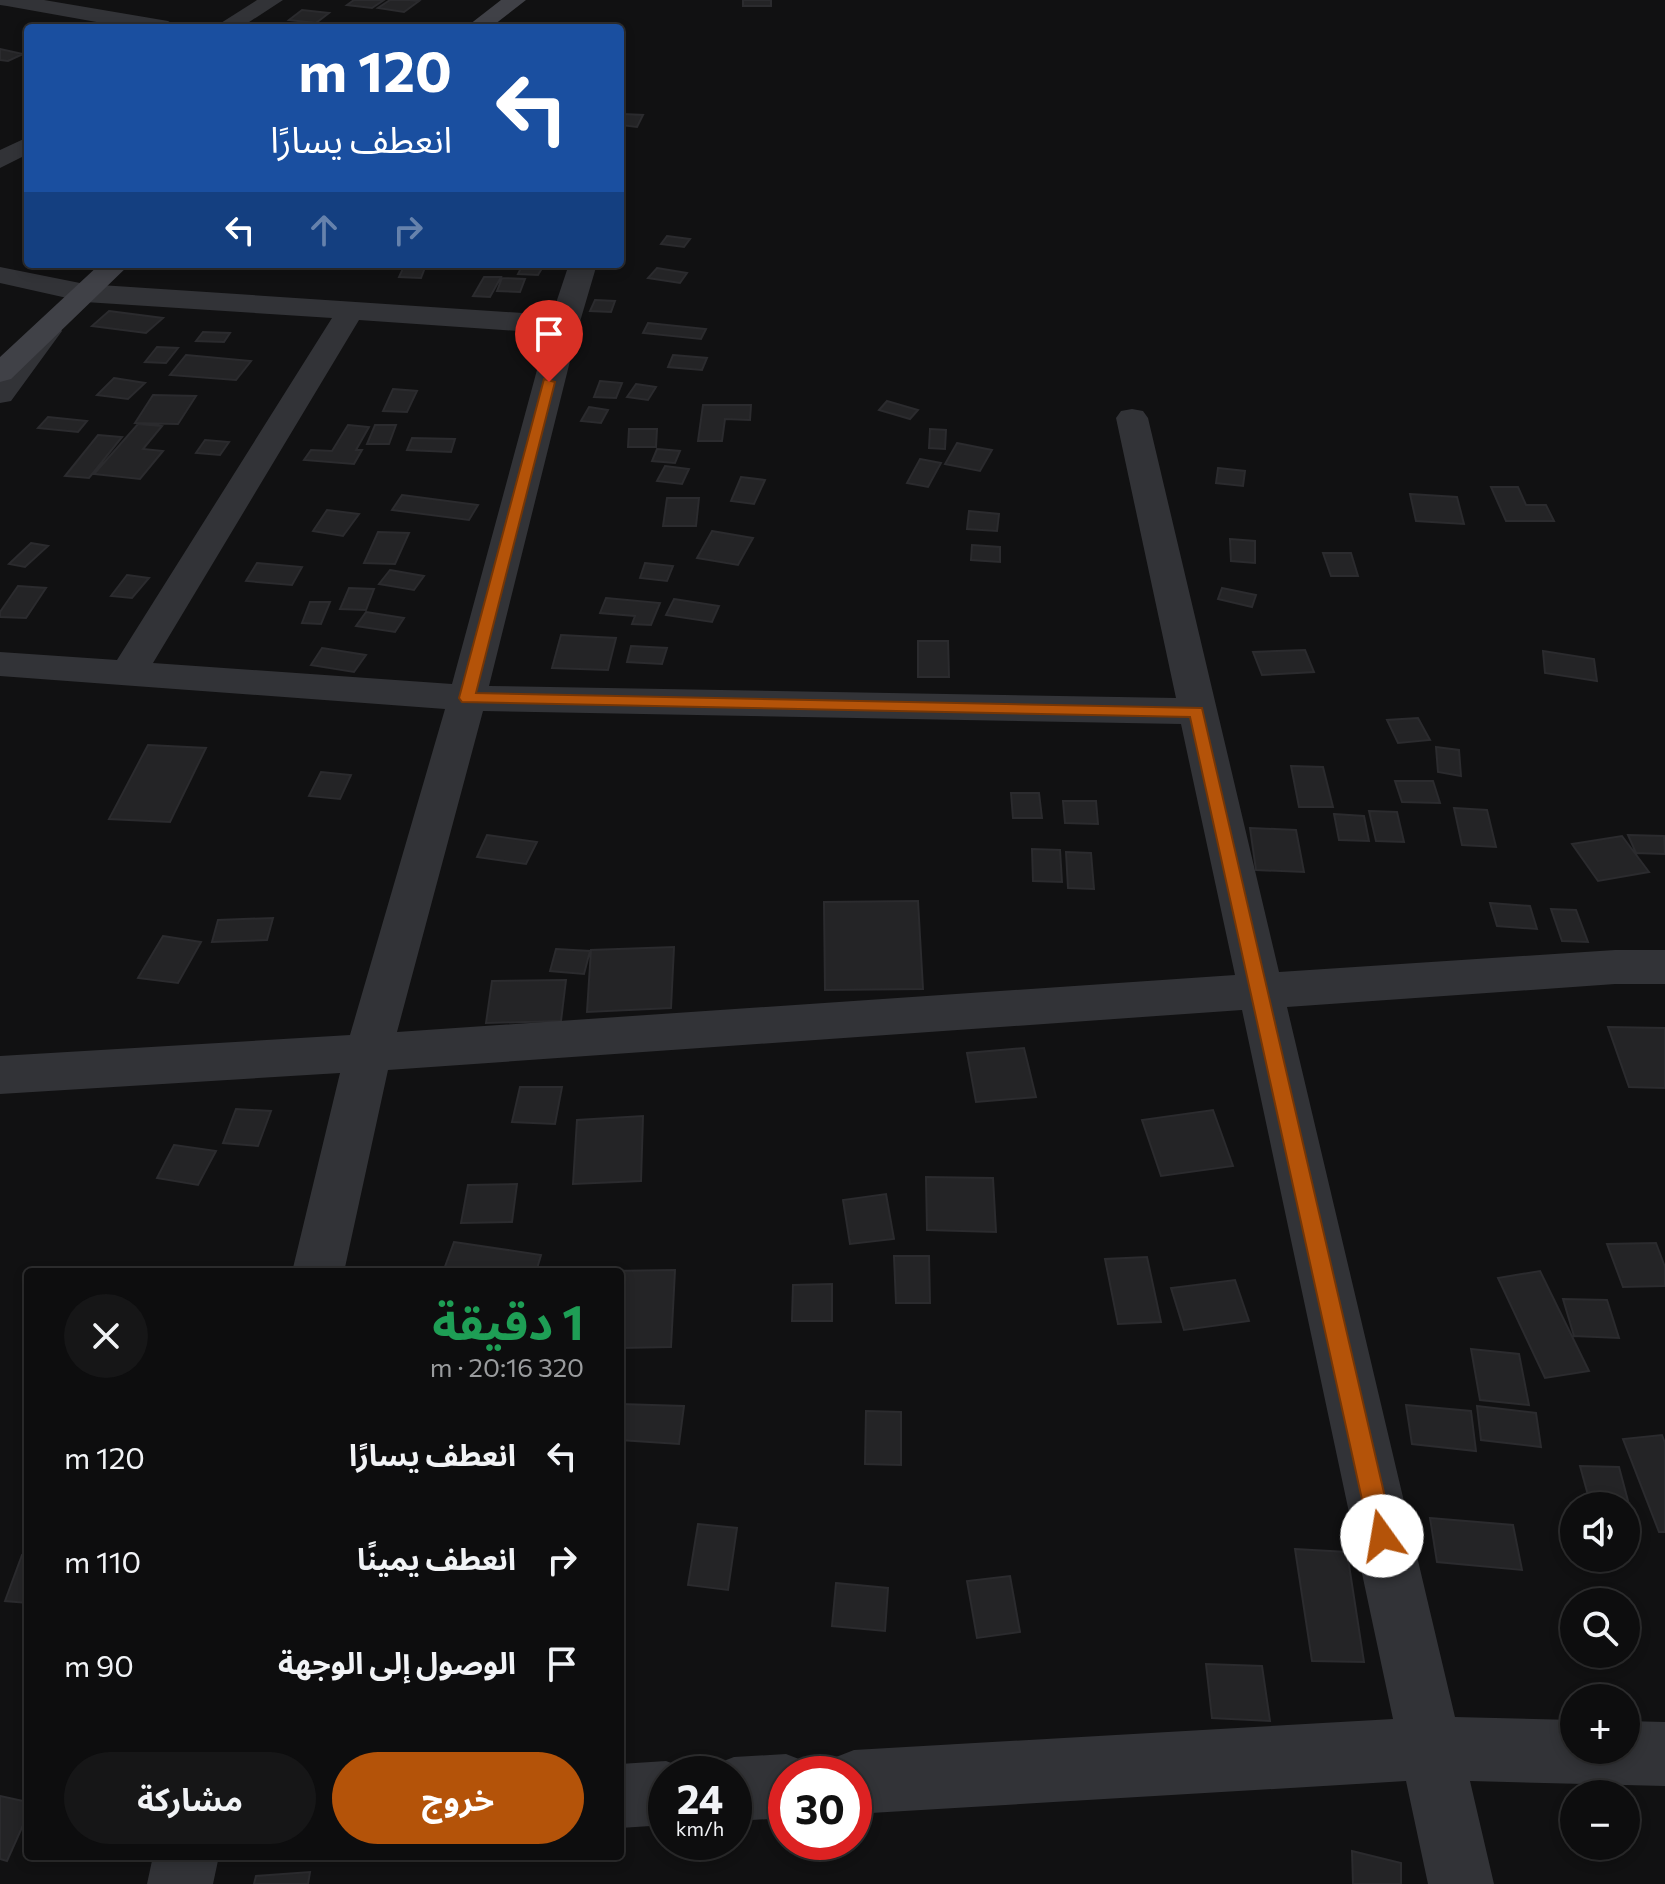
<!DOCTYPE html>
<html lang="ar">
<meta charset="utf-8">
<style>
:root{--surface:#0d0d0e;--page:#161617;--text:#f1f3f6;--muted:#9a9c9e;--line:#2d2d2e;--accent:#b45309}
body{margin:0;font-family:Commissioner,"Noto Sans Arabic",sans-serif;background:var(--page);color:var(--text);direction:rtl;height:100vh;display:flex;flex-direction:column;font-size:30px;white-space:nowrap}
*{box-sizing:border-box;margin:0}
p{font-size:26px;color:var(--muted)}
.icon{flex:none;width:44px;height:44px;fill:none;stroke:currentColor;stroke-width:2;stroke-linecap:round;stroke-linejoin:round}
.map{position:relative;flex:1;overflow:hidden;direction:ltr}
.sheet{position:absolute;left:24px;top:1268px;width:600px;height:592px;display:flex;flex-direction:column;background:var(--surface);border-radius:8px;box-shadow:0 4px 12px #0003,0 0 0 2px var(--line);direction:rtl}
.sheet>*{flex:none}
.banner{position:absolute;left:24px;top:24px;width:600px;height:244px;border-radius:8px;box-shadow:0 4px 12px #0003,0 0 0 2px var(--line);direction:rtl;background:#1a4fa0;color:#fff;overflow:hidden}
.tools{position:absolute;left:1560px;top:1492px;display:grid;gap:16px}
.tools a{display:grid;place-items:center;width:80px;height:80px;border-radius:50%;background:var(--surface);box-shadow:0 4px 12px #0003,0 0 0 2px var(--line);font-size:40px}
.speed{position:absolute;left:648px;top:1756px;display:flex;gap:16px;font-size:40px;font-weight:700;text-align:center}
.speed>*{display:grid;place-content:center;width:104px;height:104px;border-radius:50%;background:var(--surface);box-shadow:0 4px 12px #0003,0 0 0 2px var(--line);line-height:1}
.speed small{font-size:20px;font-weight:400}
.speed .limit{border:12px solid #d22;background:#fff;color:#111}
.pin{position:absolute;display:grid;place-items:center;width:68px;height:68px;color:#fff;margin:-82px -34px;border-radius:50% 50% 50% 0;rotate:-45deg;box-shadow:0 0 8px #0007}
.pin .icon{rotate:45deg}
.me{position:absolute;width:88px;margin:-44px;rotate:347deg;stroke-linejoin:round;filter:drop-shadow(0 0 6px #0008)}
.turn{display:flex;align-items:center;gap:28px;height:168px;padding:0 40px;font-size:36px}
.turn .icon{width:104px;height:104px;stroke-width:2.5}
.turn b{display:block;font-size:56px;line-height:68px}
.lanes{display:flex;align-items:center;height:76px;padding:0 40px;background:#0003;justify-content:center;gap:40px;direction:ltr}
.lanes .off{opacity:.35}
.round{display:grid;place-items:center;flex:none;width:84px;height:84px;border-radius:42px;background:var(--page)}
.overview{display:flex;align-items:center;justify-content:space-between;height:136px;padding:0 40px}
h1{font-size:48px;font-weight:700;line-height:60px;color:#1e9e55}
.action{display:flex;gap:16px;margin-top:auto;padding:16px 40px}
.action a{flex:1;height:92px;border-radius:48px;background:var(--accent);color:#fff;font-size:32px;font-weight:700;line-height:92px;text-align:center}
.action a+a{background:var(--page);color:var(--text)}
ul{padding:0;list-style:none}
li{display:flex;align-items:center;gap:24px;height:104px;padding:0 40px}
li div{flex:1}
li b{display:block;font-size:30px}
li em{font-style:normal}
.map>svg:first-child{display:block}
.building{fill:#242426;stroke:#2b2b2e;stroke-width:2}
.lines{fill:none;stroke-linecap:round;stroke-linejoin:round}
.street{fill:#323337;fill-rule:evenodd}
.secondary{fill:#404147;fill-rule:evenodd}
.route{fill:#b45309;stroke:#753606;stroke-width:2}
</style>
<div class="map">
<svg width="1665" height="1884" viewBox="0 0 1665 1884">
<rect width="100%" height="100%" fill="#111112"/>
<path class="building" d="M 354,0 L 384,0 L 372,8 L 347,5 Z
M 390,0 L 409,0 L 419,1 L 404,12 L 378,8 Z
M 743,0 L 771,0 L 771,6 L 743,6 Z
M 302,10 L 329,13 L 316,23 L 289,20 Z
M 0,49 L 23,54 L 8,61 L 0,60 Z
M 623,114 L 643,115 L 637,127 L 620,125 Z
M 667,236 L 690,239 L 684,247 L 661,244 Z
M 405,264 L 426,265 L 421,278 L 399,277 Z
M 523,264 L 530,264 L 544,265 L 538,275 L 518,274 Z
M 657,268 L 687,273 L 680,283 L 648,278 Z
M 484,277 L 501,277 L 490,297 L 473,296 Z
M 502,278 L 525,279 L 520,292 L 497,291 Z
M 595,300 L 615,301 L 611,312 L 590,311 Z
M 109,311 L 163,318 L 146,333 L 92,326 Z
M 648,323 L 706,329 L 701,339 L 643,333 Z
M 203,332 L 230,333 L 224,342 L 196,341 Z
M 157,347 L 178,348 L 166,363 L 145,362 Z
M 186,355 L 251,361 L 236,380 L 170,375 Z
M 673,355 L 707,358 L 702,370 L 668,367 Z
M 114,378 L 145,383 L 128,399 L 97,395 Z
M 600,381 L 622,383 L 616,398 L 594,397 Z
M 636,384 L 656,387 L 648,400 L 627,397 Z
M 393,389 L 417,391 L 407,412 L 383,411 Z
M 153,395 L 196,396 L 178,424 L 135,423 Z
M 887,401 L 918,410 L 910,419 L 879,410 Z
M 703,405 L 751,405 L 750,420 L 725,419 L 722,441 L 698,441 Z
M 589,407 L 608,410 L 601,423 L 581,421 Z
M 48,417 L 87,421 L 78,432 L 38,428 Z
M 138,424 L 162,426 L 143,449 L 163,451 L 140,479 L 94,474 Z
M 348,425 L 369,427 L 356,450 L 362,450 L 354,464 L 304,460 L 311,450 L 332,451 Z
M 375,425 L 396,425 L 389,444 L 367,444 Z
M 629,429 L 657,429 L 656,447 L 628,447 Z
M 930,429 L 946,430 L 945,449 L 929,448 Z
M 98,435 L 122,437 L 89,478 L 65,476 Z
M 412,438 L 455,439 L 451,452 L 407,450 Z
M 205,440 L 229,442 L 220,455 L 196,453 Z
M 957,443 L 992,450 L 980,471 L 945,464 Z
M 657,449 L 680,451 L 675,463 L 652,461 Z
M 920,459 L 941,463 L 928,487 L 907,483 Z
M 665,466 L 689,469 L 682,484 L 657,481 Z
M 1218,468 L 1245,471 L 1243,486 L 1216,483 Z
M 741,477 L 765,480 L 754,504 L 731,501 Z
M 1491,487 L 1518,487 L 1526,505 L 1546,505 L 1554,521 L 1506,521 Z
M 1410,494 L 1457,497 L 1464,524 L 1416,521 Z
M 402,495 L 478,505 L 469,520 L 392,510 Z
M 667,498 L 699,498 L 696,526 L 663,526 Z
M 327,510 L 359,514 L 343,536 L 313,531 Z
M 969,511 L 999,514 L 997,531 L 967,529 Z
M 712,531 L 753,538 L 738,565 L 697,558 Z
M 378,532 L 409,533 L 395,564 L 364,563 Z
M 1230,539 L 1255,541 L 1255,563 L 1231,561 Z
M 31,543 L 48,546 L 25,567 L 9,564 Z
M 972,545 L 1000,547 L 1000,562 L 971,560 Z
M 1323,553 L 1351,553 L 1358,576 L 1331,576 Z
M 257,563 L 302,567 L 292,585 L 246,581 Z
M 645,563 L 673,566 L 667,581 L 640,578 Z
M 390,570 L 424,576 L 414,590 L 379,584 Z
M 127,575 L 149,578 L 132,598 L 111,596 Z
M 18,586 L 46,588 L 26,618 L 0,617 L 0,612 Z
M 349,588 L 374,589 L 366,610 L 340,609 Z
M 1222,588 L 1256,595 L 1252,607 L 1218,599 Z
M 606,598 L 660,603 L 651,625 L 632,624 L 635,616 L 600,613 Z
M 674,599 L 719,606 L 712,622 L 666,615 Z
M 310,602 L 330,602 L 321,624 L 302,623 Z
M 366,612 L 404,618 L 395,632 L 356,626 Z
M 561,635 L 616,638 L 608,670 L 552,668 Z
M 918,641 L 948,641 L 949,677 L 918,677 Z
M 631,646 L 667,648 L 662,664 L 627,662 Z
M 322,648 L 366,655 L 354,672 L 311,665 Z
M 1305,650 L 1314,672 L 1262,675 L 1253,652 Z
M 1543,651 L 1594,659 L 1597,681 L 1545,673 Z
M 1418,718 L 1430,740 L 1398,743 L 1387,720 Z
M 148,745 L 206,748 L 170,822 L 109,819 Z
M 1436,747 L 1459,750 L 1461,776 L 1438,772 Z
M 1291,766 L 1323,767 L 1333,807 L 1299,807 Z
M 321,772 L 351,775 L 340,799 L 309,796 Z
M 1395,781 L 1433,781 L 1440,803 L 1402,802 Z
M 1011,793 L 1039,793 L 1042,818 L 1013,818 Z
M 1063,801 L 1096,801 L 1098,824 L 1065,823 Z
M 1454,808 L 1487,810 L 1496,847 L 1462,845 Z
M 1369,811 L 1397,812 L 1404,842 L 1376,841 Z
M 1334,814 L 1364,816 L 1369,841 L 1339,840 Z
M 1250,828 L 1296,830 L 1304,872 L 1256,870 Z
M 487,835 L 537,842 L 526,864 L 477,857 Z
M 1628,835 L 1664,836 L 1665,854 L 1636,853 Z
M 1622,836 L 1649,872 L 1598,881 L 1572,844 Z
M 1032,849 L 1060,850 L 1062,882 L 1033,881 Z
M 1066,852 L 1091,853 L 1094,889 L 1068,888 Z
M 918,901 L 923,989 L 825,990 L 824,902 Z
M 1490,903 L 1530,906 L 1537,929 L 1497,926 Z
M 1551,909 L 1576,910 L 1588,942 L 1562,941 Z
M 273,918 L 267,940 L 212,942 L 218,920 Z
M 163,936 L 201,942 L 178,983 L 138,978 Z
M 674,947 L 671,1008 L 587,1012 L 591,950 Z
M 556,949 L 590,951 L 584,974 L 550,971 Z
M 566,980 L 561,1021 L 486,1023 L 492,981 Z
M 1608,1027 L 1665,1028 L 1665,1088 L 1629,1087 Z
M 1024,1048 L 1036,1097 L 976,1102 L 967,1053 Z
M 520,1087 L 562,1087 L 555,1124 L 512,1122 Z
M 236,1109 L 271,1111 L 258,1146 L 223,1143 Z
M 1213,1110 L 1233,1166 L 1161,1176 L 1142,1120 Z
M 643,1116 L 641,1181 L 573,1184 L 577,1120 Z
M 174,1145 L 216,1151 L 198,1185 L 157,1178 Z
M 926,1177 L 993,1178 L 996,1232 L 927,1230 Z
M 517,1184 L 512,1222 L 461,1223 L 468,1185 Z
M 886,1194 L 894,1239 L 850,1244 L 843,1200 Z
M 454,1242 L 541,1255 L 536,1272 L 443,1272 Z
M 1656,1243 L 1665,1267 L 1665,1286 L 1623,1287 L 1607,1244 Z
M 894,1256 L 929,1256 L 930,1303 L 896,1303 Z
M 1147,1257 L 1161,1322 L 1118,1324 L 1105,1259 Z
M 675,1270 L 671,1347 L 620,1348 L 620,1272 L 607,1271 Z
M 1540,1271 L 1589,1371 L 1545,1378 L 1498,1278 Z
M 1235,1280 L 1249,1321 L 1184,1330 L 1171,1288 Z
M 832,1284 L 832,1321 L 792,1321 L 793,1285 Z
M 1563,1299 L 1607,1300 L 1619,1338 L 1574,1336 Z
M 1471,1349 L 1519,1354 L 1529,1405 L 1480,1400 Z
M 620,1404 L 684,1406 L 679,1444 L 620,1440 Z
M 1406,1405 L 1471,1411 L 1476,1451 L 1412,1444 Z
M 1477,1406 L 1536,1413 L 1541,1447 L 1481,1440 Z
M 866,1411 L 901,1412 L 901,1465 L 865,1464 Z
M 1662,1435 L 1665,1443 L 1665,1532 L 1659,1532 L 1623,1439 Z
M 1580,1466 L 1619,1467 L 1631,1512 L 1626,1512 L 1626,1506 L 1591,1506 Z
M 1430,1518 L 1513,1525 L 1522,1570 L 1437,1562 Z
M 698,1524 L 737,1528 L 728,1590 L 688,1585 Z
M 1295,1549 L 1347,1552 L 1364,1662 L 1312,1661 Z
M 22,1555 L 28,1555 L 28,1603 L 5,1601 Z
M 1010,1576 L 1020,1632 L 977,1638 L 967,1581 Z
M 836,1583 L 888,1588 L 885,1631 L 832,1626 Z
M 1206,1664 L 1262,1666 L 1270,1721 L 1212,1718 Z
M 0,1796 L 28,1802 L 28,1814 L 7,1861 L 0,1859 Z
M 1352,1851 L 1401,1863 L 1401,1884 L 1353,1884 Z
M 310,1872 L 308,1884 L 254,1884 L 256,1876 Z"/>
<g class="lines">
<path class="street" d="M 0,0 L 44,0 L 168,21 L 179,28 L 130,28 L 7,6 L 0,5 Z
M 257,0 L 283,0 L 240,28 L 213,28 Z
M 28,137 L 28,154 L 0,168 L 0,150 Z
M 569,264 L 597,264 L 579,325 L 489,686 L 1176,698 L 1116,418 L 1121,411 L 1132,409 L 1143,411 L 1148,418 L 1279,972 L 1615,950 L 1665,950 L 1665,984 L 1615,984 L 1287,1007 L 1455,1717 L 1574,1720 L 1574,1750 L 1626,1750 L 1626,1721 L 1665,1722 L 1665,1786 L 1470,1781 L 1494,1884 L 1428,1884 L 1406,1781 L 854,1814 L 854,1774 L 825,1774 L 831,1759 L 854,1750 L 1393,1719 L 1242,1010 L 388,1070 L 344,1272 L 292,1272 L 340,1073 L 0,1094 L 0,1056 L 350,1035 L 445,709 L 0,676 L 0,652 L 117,660 L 332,318 L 85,302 L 0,283 L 0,267 L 85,284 L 552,315 ZM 359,320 L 547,333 L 452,684 L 153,663 ZM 483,711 L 1181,724 L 1235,975 L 397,1032 Z
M 47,322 L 57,325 L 62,331 L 11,401 L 0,403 L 0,373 L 37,325 Z
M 786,1754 L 809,1763 L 813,1774 L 786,1774 L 786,1818 L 734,1821 L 734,1774 L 708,1774 L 711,1766 L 734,1757 Z
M 666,1761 L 689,1770 L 690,1774 L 666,1774 L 666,1825 L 620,1828 L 620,1764 Z
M 153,1856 L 219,1856 L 213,1884 L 147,1884 Z"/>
<path class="secondary" d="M 501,0 L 526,0 L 490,28 L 465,28 Z
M 100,264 L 130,264 L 11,379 L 0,382 L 0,357 Z"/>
</g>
<path class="route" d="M 544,379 L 555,382 L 476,693 L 1202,708 L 1394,1536 L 1391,1544 L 1382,1548 L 1374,1544 L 1370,1536 L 1190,717 L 462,702 L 459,698 Z"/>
</svg>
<div class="tools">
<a><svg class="icon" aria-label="sound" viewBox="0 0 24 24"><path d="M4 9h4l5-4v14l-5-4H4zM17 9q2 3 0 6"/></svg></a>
<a><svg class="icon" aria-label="search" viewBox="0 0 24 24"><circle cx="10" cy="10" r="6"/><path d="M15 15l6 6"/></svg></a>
<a>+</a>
<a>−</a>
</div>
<div class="speed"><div>24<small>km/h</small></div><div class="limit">30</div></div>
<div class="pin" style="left:549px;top:382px;background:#d93025"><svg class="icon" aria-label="arrive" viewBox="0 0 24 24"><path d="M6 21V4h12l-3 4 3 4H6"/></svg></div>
<svg class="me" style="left:1382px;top:1536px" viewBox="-20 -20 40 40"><circle r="19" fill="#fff"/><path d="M0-13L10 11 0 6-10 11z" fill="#b45309"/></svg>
<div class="banner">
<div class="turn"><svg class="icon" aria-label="left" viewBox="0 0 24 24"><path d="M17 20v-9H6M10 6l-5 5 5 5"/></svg><div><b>120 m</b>انعطف يسارًا</div></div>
<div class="lanes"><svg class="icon" aria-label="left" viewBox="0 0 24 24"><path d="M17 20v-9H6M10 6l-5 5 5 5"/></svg><svg class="icon off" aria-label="ahead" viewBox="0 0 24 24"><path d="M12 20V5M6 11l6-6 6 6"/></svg><svg class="icon off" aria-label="right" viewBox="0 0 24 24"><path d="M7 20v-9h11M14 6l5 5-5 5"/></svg></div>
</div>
<section class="sheet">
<div class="overview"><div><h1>1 دقيقة</h1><p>320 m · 20:16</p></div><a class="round"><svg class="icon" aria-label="close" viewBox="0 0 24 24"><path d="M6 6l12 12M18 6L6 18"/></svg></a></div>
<ul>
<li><svg class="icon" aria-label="left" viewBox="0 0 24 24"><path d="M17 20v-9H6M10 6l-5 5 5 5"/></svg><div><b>انعطف يسارًا</b></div><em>120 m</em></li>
<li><svg class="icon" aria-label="right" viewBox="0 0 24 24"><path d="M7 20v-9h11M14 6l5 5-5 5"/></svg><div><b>انعطف يمينًا</b></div><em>110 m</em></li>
<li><svg class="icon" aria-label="arrive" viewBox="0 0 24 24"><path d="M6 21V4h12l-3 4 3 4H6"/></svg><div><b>الوصول إلى الوجهة</b></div><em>90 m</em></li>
</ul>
<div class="action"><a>خروج</a><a>مشاركة</a></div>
</section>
</div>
